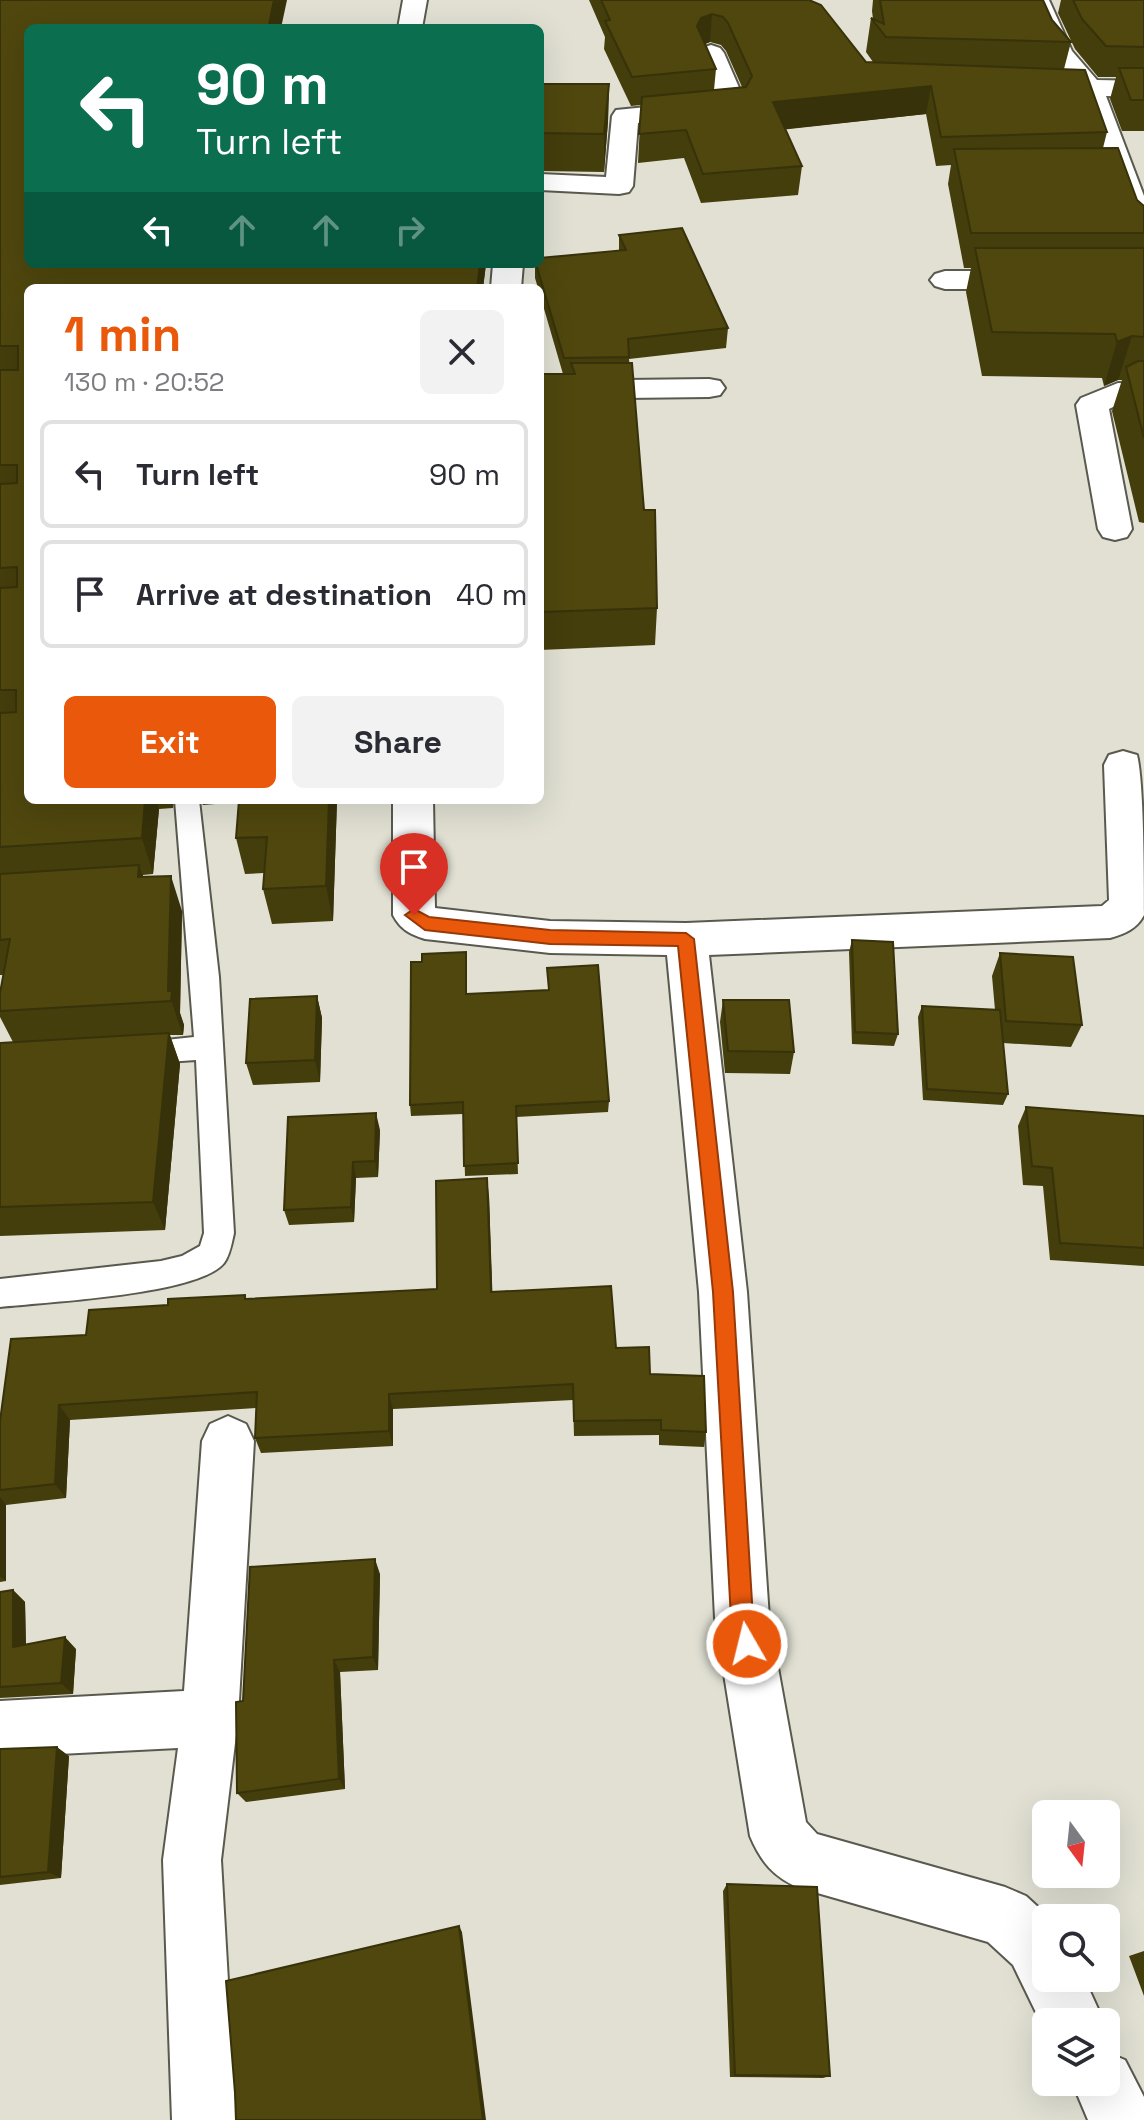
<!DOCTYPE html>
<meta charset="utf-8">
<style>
:root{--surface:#fff;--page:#f2f2f3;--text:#2b2b33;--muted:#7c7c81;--line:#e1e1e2;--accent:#ea580c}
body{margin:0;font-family:"Space Grotesk",sans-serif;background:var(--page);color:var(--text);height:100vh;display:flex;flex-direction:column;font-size:30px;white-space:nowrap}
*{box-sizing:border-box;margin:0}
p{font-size:26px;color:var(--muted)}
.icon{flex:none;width:44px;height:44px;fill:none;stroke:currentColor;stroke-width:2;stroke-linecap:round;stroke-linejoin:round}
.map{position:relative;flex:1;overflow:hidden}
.panel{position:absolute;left:24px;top:284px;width:520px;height:520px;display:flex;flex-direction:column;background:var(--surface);border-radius:12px;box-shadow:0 8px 32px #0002}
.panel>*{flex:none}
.banner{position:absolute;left:24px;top:24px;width:520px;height:244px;border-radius:12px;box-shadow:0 8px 32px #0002;background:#0b6e4f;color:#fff;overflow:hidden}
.needle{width:52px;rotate:165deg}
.controls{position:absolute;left:1032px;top:1800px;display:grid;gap:16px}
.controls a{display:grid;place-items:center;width:88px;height:88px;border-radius:12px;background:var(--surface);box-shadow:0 8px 32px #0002;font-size:40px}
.pin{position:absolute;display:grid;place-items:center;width:68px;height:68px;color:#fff;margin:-82px -34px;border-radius:50% 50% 50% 0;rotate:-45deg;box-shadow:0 0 8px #0007}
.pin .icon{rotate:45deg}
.me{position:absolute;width:88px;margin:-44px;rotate:352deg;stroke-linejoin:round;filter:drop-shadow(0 0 6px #0008)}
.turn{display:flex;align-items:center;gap:28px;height:168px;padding:0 40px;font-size:36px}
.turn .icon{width:104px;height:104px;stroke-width:2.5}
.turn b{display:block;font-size:56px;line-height:68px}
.lanes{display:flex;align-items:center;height:76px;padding:0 40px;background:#0003;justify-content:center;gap:40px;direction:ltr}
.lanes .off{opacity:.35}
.round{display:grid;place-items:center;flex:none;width:84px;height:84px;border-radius:12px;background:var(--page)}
.head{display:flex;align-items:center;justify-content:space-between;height:136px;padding:0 40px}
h1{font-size:48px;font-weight:800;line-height:60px;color:var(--accent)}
.primary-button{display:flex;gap:16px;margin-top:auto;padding:16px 40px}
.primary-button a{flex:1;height:92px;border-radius:12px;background:var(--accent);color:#fff;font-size:32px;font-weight:800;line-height:92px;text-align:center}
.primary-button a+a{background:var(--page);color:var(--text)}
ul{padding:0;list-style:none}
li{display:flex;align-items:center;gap:24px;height:108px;margin:0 16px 12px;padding:0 24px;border:4px solid var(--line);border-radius:12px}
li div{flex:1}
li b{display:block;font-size:30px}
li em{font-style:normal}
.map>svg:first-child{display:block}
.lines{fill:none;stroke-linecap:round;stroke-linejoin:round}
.service-casing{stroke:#5a594e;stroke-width:4}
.minor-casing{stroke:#5a594e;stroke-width:4}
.service{fill:#fff;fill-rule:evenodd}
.minor{fill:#fff;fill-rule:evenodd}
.wall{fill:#443d0c;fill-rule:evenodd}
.shaded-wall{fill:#37320a}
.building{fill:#4f470e;stroke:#37320a;stroke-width:2}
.route{fill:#ea580c;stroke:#983908;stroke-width:2}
</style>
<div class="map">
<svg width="1144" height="2120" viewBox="0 0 1144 2120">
<rect width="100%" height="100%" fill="#e1e0d3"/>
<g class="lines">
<g class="service-casing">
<path id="service" d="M 175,800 L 199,800 L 219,977 L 234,1233 C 232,1242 230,1255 224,1263 C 198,1295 45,1302 0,1307 L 0,1279 L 161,1261 L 182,1256 L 200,1246 L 204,1233 L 196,1060 L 138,1064 L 128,1060 L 124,1052 L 128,1044 L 194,1037 Z"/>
</g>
<g class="minor-casing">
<path id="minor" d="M 403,0 L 427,0 L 422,28 L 398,28 Z
M 1025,0 L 1049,0 L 1072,51 L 1097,80 L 1144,81 L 1144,97 L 1106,96 L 1144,196 L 1144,243 L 1134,240 L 1130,234 L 1080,95 L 1021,92 L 1017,86 L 1021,80 L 1069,79 L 1047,53 Z
M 711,45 L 720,48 L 724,53 L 747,106 L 743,112 L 638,123 L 633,186 L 629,192 L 619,194 L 540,190 L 540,174 L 606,177 L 612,116 L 616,110 L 718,100 L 698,53 L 702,48 Z
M 493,264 L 523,264 L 521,288 L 491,288 Z
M 945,271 L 1144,271 L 1144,289 L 945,289 L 935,286 L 930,280 L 935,274 Z
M 709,379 L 720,381 L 725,388 L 720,395 L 709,397 L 540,399 L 540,381 Z
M 1118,383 L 1144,384 L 1144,402 L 1123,402 L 1109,409 L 1132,529 L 1127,537 L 1115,540 L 1103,537 L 1098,529 L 1076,405 L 1081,398 Z
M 1123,751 L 1137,755 C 1144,782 1144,879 1144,915 C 1137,929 1124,934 1110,938 L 709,955 L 747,1292 L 769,1618 L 806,1822 L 817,1834 L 1005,1887 L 1026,1896 L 1050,1918 L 1046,1918 L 1046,1978 L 1084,1978 L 1104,2022 L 1046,2022 L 1046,2033 L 1013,1965 L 988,1942 L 800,1888 C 774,1878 761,1862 750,1836 L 715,1618 L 699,1292 L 667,955 L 550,953 L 425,939 C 410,934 401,930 393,915 L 393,800 L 433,800 L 435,908 L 550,921 L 686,923 L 1102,906 L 1109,900 L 1104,765 L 1109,755 Z
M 228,1416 L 246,1424 L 254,1441 L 238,1718 L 221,1860 L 236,2120 L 172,2120 L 163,1860 L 178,1748 L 0,1757 L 0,1701 L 184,1691 L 202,1441 L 210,1424 Z
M 1106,2052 L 1125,2060 L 1144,2097 L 1144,2120 L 1088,2120 L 1072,2082 L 1106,2082 Z"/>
</g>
<use href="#service" class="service"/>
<use href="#minor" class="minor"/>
</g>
<path class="wall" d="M 0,0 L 28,264 L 486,264 L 483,288 L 28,288 L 28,800 L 174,800 L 173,808 L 159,809 L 153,874 L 143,875 L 143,877 L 182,911 L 180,1013 L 184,1025 L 183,1035 L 170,1035 L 180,1064 L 165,1230 L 0,1236 L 0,1043 L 13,1042 L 0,1017 L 0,993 L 3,975 L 0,975 Z
M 589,0 L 809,0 L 866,62 L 873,62 L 866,52 L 871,18 L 873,19 L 872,11 L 873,0 L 1043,0 L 1052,20 L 1071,42 L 1064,69 L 1107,132 L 1103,148 L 1137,200 L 1144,206 L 1144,523 L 1139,522 L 1112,411 L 1122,380 L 1118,380 L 1104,386 L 1102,378 L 982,376 L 966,292 L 971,268 L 964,268 L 948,184 L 951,165 L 936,166 L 926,114 L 785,129 L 802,166 L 798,195 L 701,203 L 684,158 L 638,163 L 641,105 L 631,106 L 604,49 L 605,37 ZM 710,42 L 721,45 L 726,51 L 742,87 L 714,90 L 716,69 L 705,44 Z
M 1061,0 L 1144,0 L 1144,131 L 1122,131 L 1110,99 L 1116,77 L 1098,77 L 1075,49 L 1058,13 Z
M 540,84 L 609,84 L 608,121 L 604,172 L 540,171 Z
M 619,235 L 728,328 L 726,348 L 629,359 L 644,510 L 657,608 L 655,645 L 540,650 L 540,374 L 563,374 L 540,295 L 540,288 L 538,288 L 535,278 L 535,264 L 619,251 Z
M 200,800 L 337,800 L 333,921 L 272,924 L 263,889 L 264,873 L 245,874 L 236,838 L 239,802 L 203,805 Z
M 852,940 L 898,1034 L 894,1046 L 852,1044 L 849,952 Z
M 466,952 L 467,994 L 609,1101 L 608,1112 L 516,1117 L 518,1174 L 465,1176 L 463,1114 L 411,1116 L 410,1105 L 422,962 Z
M 1000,953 L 1082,1025 L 1071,1047 L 1003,1043 L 1008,1094 L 1003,1105 L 923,1100 L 918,1017 L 922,1006 L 995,1010 L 992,976 Z
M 317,996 L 322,1018 L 320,1082 L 253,1085 L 246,1063 Z
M 723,1000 L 794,1052 L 790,1074 L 725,1073 L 720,1022 Z
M 1026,1107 L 1144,1116 L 1144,1266 L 1050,1260 L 1043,1186 L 1023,1185 L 1018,1126 Z
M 380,1130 L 378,1177 L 356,1178 L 354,1222 L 289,1225 L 284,1210 Z
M 489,1196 L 492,1292 L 616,1348 L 650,1374 L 706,1432 L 704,1447 L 659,1445 L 659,1435 L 574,1436 L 573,1400 L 393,1409 L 393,1446 L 261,1453 L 255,1438 L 256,1408 L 70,1420 L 66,1498 L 6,1505 L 6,1581 L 0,1582 L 0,1421 L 86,1335 L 168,1305 L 247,1299 L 437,1289 Z
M 380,1574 L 378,1670 L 340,1672 L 345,1789 L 246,1802 L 237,1793 L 243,1701 Z
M 13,1590 L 25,1602 L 26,1644 L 76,1649 L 73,1694 L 0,1698 L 0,1592 Z
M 0,1749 L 69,1756 L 61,1878 L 0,1885 Z
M 727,1884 L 830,2076 L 823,2078 L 730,2077 L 723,1891 Z
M 1144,1951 L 1144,1996 L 1129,1956 Z"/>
<path class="shaded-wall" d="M 274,0 L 287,0 L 281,28 L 269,25 Z
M 712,14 L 710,42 L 700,46 L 697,26 L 701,18 Z
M 609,84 L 608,121 L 604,172 L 604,134 Z
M 931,86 L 926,114 L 771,131 L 773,102 Z
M 480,264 L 486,264 L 483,288 L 477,288 Z
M 1132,336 L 1118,380 L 1104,386 L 1117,342 Z
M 145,800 L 156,800 L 159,809 L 153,874 L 142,838 Z
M 329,800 L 337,800 L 333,921 L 326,886 Z
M 139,865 L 151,900 L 138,877 Z
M 171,876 L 182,911 L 180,1013 L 184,1025 L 183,1035 L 168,991 Z
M 317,996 L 322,1018 L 320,1082 L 315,1060 Z
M 169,1033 L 180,1064 L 165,1230 L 153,1202 Z
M 376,1113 L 380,1130 L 378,1177 L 375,1161 Z
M 353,1162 L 356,1178 L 354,1222 L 351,1207 Z
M 487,1178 L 489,1196 L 493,1309 L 491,1292 Z
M 389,1394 L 393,1409 L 393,1446 L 389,1431 Z
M 59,1405 L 70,1420 L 66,1498 L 55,1484 Z
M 0,1497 L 6,1505 L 6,1581 L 0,1576 Z
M 375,1559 L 380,1574 L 378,1670 L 373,1657 Z
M 13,1590 L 25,1602 L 26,1658 L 13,1647 Z
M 65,1637 L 76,1649 L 73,1694 L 61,1683 Z
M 334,1660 L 340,1672 L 345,1789 L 339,1779 Z
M 57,1747 L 69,1756 L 61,1878 L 48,1872 Z
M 459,1926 L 462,1932 L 486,2120 L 483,2120 Z"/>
<path class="building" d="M 0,0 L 274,0 L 269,25 L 285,26 L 284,28 L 28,28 L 28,264 L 480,264 L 477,288 L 28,288 L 28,800 L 145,800 L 142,838 L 0,847 L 0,713 L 16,712 L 16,690 L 0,690 L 0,588 L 17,587 L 17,567 L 0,568 L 0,484 L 17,483 L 17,465 L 0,465 L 0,370 L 18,370 L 18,346 L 0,346 Z
M 601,0 L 809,0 L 821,5 L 866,62 L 1085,70 L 1107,132 L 941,137 L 931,86 L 773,102 L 802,166 L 703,174 L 686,130 L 639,134 L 642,97 L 746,87 L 752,76 L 728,23 L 723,17 L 712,14 L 701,18 L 697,26 L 716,69 L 632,77 L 605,21 L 610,20 Z
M 880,0 L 1043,0 L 1052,20 L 1071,42 L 886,37 L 871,18 L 884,24 Z
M 1073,0 L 1144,0 L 1144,47 L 1106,46 L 1082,19 Z
M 1119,68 L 1144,68 L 1144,100 L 1131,100 Z
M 540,84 L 609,84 L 604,134 L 540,133 Z
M 1118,148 L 1137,200 L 1144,206 L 1144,233 L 971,233 L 954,149 Z
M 682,228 L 728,328 L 628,339 L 629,357 L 564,358 L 536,264 L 540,264 L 540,258 L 626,250 L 619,235 Z
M 975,248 L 1144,248 L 1144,337 L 1132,336 L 1117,342 L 1115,334 L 992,332 Z
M 1138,361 L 1144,361 L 1144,438 L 1126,367 Z
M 571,363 L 632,363 L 644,510 L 655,510 L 657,608 L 540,612 L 540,374 L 575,374 Z
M 239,800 L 329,800 L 326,886 L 263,889 L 267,837 L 236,838 Z
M 139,865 L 138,877 L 171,876 L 168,991 L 172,991 L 171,1001 L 0,1011 L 0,993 L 10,939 L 0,940 L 0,874 Z
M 852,940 L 893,942 L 898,1034 L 855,1032 Z
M 466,952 L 466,994 L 549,990 L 547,968 L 598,965 L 609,1101 L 516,1106 L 518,1163 L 464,1166 L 463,1102 L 410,1105 L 411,962 L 422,962 L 422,954 Z
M 1000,953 L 1073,957 L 1082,1025 L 1006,1021 Z
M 317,996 L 315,1060 L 246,1063 L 250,999 Z
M 723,1000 L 789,1000 L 794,1052 L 728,1051 Z
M 922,1006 L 1000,1010 L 1008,1094 L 927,1089 Z
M 169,1033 L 153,1202 L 0,1207 L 0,1043 Z
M 1026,1107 L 1144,1116 L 1144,1248 L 1060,1243 L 1052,1168 L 1032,1166 Z
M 376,1113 L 375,1161 L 353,1162 L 351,1207 L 284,1210 L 288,1117 Z
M 487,1178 L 491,1292 L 611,1286 L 616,1348 L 649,1347 L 650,1374 L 704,1376 L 706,1432 L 661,1430 L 661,1420 L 574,1421 L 573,1384 L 389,1394 L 389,1431 L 255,1438 L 257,1392 L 59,1405 L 55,1484 L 0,1490 L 0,1421 L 11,1339 L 86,1335 L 89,1310 L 168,1305 L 168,1299 L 245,1295 L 245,1299 L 437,1289 L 436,1181 Z
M 375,1559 L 373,1657 L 334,1660 L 339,1779 L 237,1793 L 236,1702 L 243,1701 L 250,1567 Z
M 13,1590 L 13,1647 L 65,1637 L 61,1683 L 0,1687 L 0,1592 Z
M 57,1747 L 48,1872 L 0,1877 L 0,1749 Z
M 727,1884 L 817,1887 L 830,2076 L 735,2075 Z
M 459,1926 L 483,2120 L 236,2120 L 235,2093 L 226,1981 Z"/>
<path class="route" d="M 414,909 L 429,917 L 550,930 L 686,933 L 694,939 L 733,1292 L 753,1618 L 758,1644 L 755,1652 L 747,1655 L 739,1652 L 731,1618 L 713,1292 L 678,946 L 550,944 L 425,930 L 405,915 Z"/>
</svg>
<div class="controls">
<a><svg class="needle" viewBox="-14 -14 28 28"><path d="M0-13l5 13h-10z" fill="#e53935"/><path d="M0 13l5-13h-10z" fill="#7c7c81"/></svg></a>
<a><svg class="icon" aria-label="search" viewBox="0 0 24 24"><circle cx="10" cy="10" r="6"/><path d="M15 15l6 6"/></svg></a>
<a><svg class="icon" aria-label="layers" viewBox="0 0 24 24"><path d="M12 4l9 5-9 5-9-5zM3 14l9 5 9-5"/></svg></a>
</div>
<div class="pin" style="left:414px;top:915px;background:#d93025"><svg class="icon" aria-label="arrive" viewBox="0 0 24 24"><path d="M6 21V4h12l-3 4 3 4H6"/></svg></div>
<svg class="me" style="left:747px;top:1644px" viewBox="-20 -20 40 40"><circle r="17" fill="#ea580c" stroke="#fff" stroke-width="3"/><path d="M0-11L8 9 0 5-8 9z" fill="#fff"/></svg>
<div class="banner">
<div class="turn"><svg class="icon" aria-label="left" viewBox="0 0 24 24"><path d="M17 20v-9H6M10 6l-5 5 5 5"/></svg><div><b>90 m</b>Turn left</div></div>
<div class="lanes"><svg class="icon" aria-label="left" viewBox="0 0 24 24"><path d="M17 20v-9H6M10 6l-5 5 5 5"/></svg><svg class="icon off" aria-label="ahead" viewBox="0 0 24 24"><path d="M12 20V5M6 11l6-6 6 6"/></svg><svg class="icon off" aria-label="ahead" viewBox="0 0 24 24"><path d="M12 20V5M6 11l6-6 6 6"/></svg><svg class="icon off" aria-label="right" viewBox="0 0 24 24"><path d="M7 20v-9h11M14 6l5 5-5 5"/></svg></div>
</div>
<section class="panel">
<div class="head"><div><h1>1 min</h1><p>130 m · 20:52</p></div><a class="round"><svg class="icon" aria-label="close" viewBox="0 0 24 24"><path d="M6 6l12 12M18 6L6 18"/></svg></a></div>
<ul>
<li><svg class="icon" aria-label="left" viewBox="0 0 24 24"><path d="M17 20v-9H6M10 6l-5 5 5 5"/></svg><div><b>Turn left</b></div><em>90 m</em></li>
<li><svg class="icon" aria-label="arrive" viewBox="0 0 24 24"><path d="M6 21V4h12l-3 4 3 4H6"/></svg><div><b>Arrive at destination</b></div><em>40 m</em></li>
</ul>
<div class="primary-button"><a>Exit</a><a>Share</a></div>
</section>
</div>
